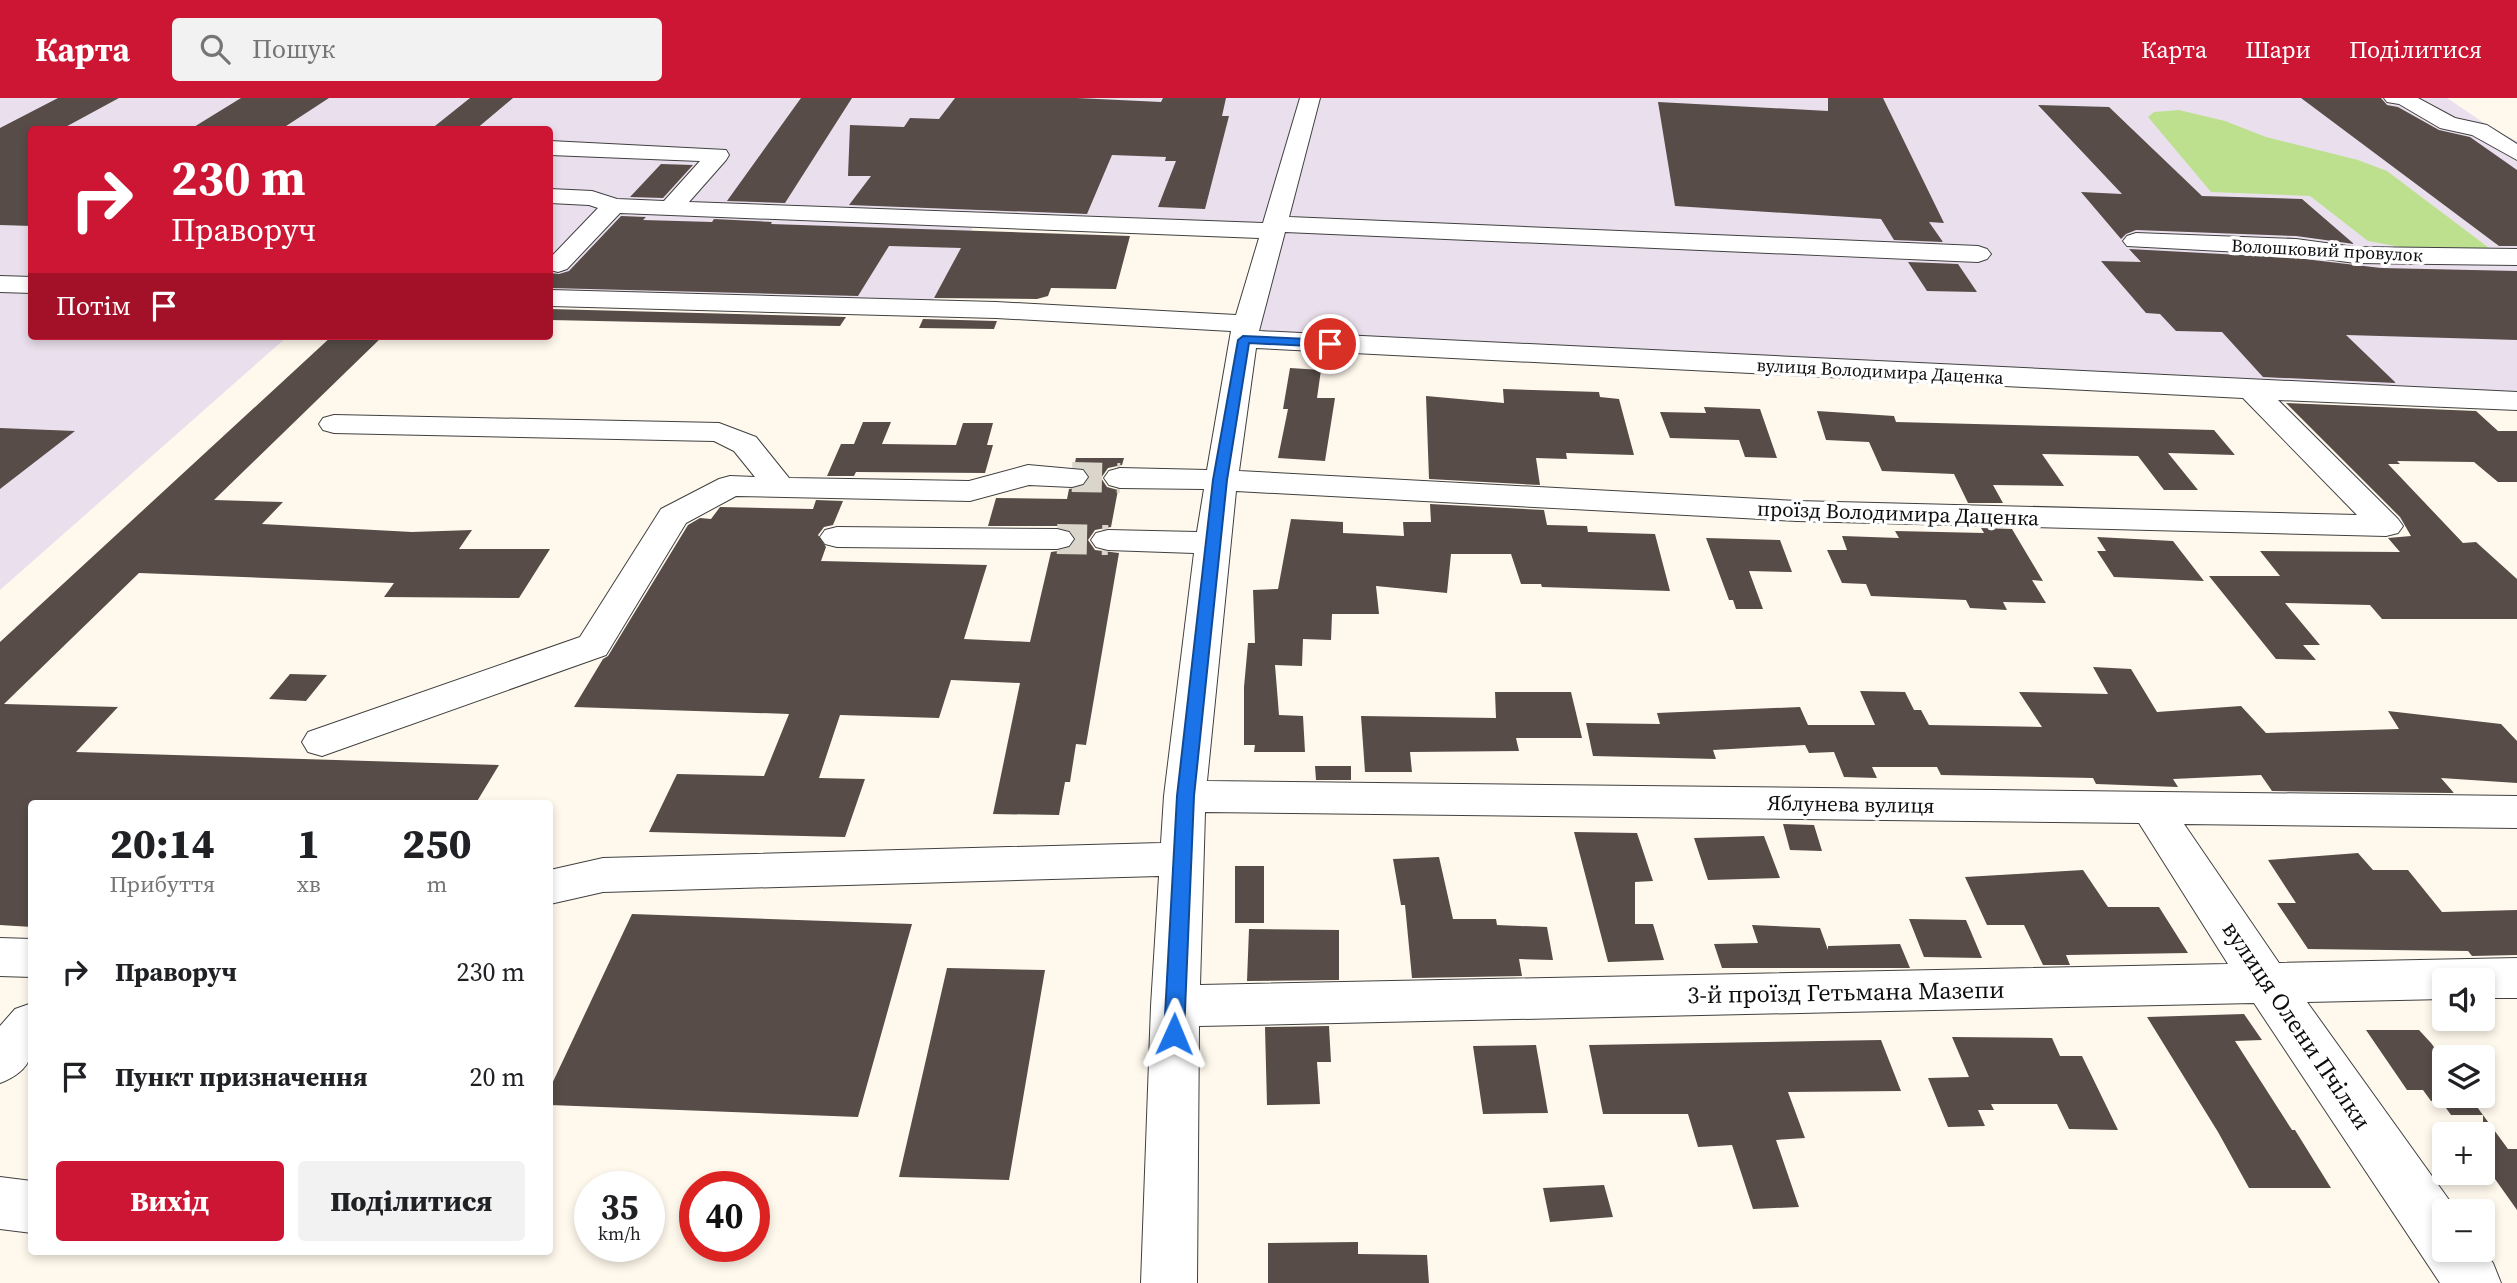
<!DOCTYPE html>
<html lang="uk">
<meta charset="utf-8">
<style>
:root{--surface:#fff;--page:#f2f2f2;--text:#202124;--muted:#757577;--accent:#cc1634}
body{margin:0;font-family:"Source Serif 4",serif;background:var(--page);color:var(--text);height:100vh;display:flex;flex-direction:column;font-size:26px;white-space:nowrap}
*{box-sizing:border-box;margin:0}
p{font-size:23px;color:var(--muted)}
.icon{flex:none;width:38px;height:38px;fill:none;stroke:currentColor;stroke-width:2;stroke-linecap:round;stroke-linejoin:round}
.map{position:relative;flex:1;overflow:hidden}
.details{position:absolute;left:28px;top:702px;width:525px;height:455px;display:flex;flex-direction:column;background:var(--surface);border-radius:7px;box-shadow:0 4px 10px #0003}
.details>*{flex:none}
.hud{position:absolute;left:28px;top:28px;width:525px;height:214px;border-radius:7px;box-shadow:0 4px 10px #0003;background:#cc1634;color:#fff;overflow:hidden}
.fabs{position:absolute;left:2432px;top:870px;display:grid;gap:14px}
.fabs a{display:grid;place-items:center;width:63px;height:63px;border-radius:7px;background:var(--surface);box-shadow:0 4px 10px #0003;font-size:35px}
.speed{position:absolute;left:574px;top:1073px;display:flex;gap:14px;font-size:35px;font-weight:700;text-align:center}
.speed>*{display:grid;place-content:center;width:91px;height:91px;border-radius:50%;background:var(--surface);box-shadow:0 4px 10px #0003;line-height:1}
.speed small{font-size:18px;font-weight:400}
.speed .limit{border:10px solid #d22;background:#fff;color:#111}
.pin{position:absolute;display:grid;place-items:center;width:60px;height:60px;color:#fff;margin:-30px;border:4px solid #fff;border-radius:50%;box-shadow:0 2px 7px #0007}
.me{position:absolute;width:77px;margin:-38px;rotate:1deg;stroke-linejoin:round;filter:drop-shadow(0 0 5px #0008)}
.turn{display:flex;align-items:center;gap:24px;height:147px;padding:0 28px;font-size:32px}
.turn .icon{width:91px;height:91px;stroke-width:2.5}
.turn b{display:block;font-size:49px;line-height:60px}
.then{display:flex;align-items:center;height:66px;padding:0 28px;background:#0003;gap:14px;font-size:26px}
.eta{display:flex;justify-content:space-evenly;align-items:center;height:119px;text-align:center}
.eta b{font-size:42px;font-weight:800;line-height:49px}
.action{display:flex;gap:14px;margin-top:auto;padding:14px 28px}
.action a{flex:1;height:80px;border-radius:7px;background:var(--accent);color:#fff;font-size:28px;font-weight:800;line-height:80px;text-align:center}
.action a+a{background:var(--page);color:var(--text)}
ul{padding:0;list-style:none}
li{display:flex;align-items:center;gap:21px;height:105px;padding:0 28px}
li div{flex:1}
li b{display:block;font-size:26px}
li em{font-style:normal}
header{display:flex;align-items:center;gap:42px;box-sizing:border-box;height:98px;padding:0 35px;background:var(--accent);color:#fff}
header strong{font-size:33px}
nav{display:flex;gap:38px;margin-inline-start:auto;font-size:24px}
.search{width:490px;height:63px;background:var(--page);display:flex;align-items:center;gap:18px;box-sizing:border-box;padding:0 24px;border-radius:7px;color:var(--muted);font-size:26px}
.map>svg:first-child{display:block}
.industrial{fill:#eae0ed}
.forest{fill:#bde08f}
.building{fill:#574c48}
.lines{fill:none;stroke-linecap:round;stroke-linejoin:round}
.minor-tunnel{stroke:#dbd6cb;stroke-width:30;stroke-dasharray:30 15;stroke-linecap:butt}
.minor-casing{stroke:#404040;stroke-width:2}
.minor{fill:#fff;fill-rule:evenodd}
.route{fill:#1a73e8;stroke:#114b97;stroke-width:2}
.labels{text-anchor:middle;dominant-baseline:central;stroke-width:7;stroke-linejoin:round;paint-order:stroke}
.far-street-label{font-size:18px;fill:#0d0d0d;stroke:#fff}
.street-label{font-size:21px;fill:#0d0d0d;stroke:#fff}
.near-street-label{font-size:24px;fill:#0d0d0d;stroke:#fff}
</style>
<header>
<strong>Карта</strong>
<div class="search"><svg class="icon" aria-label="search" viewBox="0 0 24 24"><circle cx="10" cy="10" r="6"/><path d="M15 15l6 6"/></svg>Пошук</div>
<nav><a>Карта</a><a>Шари</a><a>Поділитися</a></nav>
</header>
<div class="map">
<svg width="2517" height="1185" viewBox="0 0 2517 1185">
<rect width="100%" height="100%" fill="#fff9ed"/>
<path class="industrial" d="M 0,0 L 2447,0 L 2496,33 L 2517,43 L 2517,299 L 1243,241 L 1275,127 L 981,115 L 930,207 L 550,195 L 550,32 L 32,32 L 32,238 L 288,238 L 0,492 Z"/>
<path class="forest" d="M 2179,12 L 2225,23 L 2266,39 L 2358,62 L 2387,73 L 2493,153 L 2406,150 L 2368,143 L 2310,98 L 2211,94 L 2148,19 L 2154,14 Z"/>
<path class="building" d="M 58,0 L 119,0 L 60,32 L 32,32 L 32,128 L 0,127 L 0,30 Z
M 241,0 L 329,0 L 280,32 L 189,32 Z
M 470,0 L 513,0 L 475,32 L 430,32 Z
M 801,0 L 852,0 L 785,105 L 727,103 Z
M 955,0 L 1077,0 L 1161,4 L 1163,0 L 1226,0 L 1222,18 L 1229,18 L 1205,111 L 1158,109 L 1176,63 L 1165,63 L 1166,59 L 1112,57 L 1087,116 L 849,107 L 871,78 L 848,78 L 850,27 L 904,29 L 910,20 L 939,21 Z
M 1828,0 L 1883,0 L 1944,125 L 1929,124 L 1943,144 L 1894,142 L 1881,121 L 1675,108 L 1658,4 L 1828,13 Z
M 2301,0 L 2381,0 L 2387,7 L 2398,9 L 2439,32 L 2470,39 L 2517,72 L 2517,148 L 2499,148 Z
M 2038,7 L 2109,9 L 2202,98 L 2302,101 L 2354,146 L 2296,138 L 2136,132 L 2126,136 L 2121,141 L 2081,94 L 2122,96 Z
M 661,66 L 693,67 L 663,100 L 630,99 Z
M 621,118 L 646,119 L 643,122 L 712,124 L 714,121 L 772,124 L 771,126 L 1130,138 L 1116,191 L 1051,190 L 1048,198 L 1037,201 L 934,200 L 961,150 L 889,148 L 858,198 L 550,190 L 550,175 L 559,176 L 569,173 Z
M 2129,151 L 2296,160 L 2381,170 L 2517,173 L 2517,242 L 2346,237 L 2396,285 L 2263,279 L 2222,234 L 2176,233 L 2160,216 L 2146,215 L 2101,163 L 2141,164 Z
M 1908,164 L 1958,166 L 1977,194 L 1927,193 Z
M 550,211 L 846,219 L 840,228 L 550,222 Z
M 923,221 L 996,223 L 997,223 L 994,231 L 919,230 Z
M 332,238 L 383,238 L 214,402 L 283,404 L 262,426 L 412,434 L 472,432 L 459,451 L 550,451 L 519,500 L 384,499 L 394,485 L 139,475 L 4,606 L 118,609 L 76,654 L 499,667 L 476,705 L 32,705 L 32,829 L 0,827 L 0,544 Z
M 1290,270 L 1321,272 L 1317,300 L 1335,300 L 1325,363 L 1278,360 L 1288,311 L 1283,311 Z
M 1503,291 L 1599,294 L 1600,299 L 1619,301 L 1634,357 L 1566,355 L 1567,361 L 1536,360 L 1540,387 L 1429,381 L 1426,298 L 1504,305 Z
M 2286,305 L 2476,313 L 2498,333 L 2517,333 L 2517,384 L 2498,384 L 2474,364 L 2397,363 L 2400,366 L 2388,366 L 2463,445 L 2476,444 L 2517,481 L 2517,521 L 2382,521 L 2370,507 L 2285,505 L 2320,547 L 2303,547 L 2316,562 L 2276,561 L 2209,478 L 2280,478 L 2260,453 L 2400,454 L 2388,440 L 2411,438 L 2400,419 Z
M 1704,309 L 1760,311 L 1777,360 L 1745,359 L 1739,342 L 1670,340 L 1660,314 L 1706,315 Z
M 1817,313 L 1894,318 L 1896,324 L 2214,332 L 2235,357 L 2168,355 L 2198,392 L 2164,392 L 2138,358 L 2042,356 L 2064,388 L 1993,387 L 2003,405 L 1968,405 L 1954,376 L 1882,373 L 1869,344 L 1826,342 Z
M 863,324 L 891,324 L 882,346 L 956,347 L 963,325 L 993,325 L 987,347 L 993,347 L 985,375 L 856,374 L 854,378 L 827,378 L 841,346 L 854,346 Z
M 0,330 L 75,333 L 0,391 Z
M 1076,360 L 1124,360 L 1122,367 L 1108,370 L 1101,380 L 1107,389 L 1118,392 L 1111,429 L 1095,432 L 1088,442 L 1095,452 L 1119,455 L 1086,647 L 1076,646 L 1070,684 L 1065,684 L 1059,717 L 993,716 L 1020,585 L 951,582 L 939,620 L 840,617 L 819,680 L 865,681 L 845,739 L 649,734 L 677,676 L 764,678 L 789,616 L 574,609 L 603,561 L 608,558 L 688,427 L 700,420 L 711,421 L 720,409 L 813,411 L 816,402 L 843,403 L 833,427 L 824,429 L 818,437 L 826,449 L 821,463 L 987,467 L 964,541 L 1030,544 L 1051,454 L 1070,451 L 1076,439 L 1070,431 L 1058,428 L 988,428 L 996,400 L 1067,401 L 1069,391 L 1085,388 L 1091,379 L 1085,370 L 1074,369 Z
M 1430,406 L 1544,412 L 1547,427 L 1587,428 L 1588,434 L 1655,436 L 1670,493 L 1542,489 L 1541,486 L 1521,486 L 1511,456 L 1451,456 L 1447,495 L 1376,488 L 1379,516 L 1332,516 L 1331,542 L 1303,541 L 1302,568 L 1275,567 L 1279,617 L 1303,618 L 1305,654 L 1254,654 L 1255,647 L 1244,647 L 1244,589 L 1248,545 L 1255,545 L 1253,492 L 1278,491 L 1291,421 L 1343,424 L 1343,435 L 1404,438 L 1403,424 L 1431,424 Z
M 1981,430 L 2012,431 L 2043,483 L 2032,482 L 2046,505 L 2003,504 L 2007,512 L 1970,510 L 1966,502 L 1871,498 L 1866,486 L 1842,485 L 1827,452 L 1847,452 L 1842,438 L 1899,440 L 1895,433 L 1984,435 Z
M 2097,439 L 2173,443 L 2204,483 L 2114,479 L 2097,453 L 2106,453 Z
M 1706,440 L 1780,442 L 1792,474 L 1749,473 L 1763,511 L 1736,511 L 1733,502 L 1729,502 Z
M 2093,569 L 2131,571 L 2157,614 L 2241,608 L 2266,635 L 2399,631 L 2388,613 L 2501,626 L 2517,643 L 2517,685 L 2441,680 L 2454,695 L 2272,693 L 2261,677 L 2173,681 L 2178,689 L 2096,686 L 2093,680 L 1941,677 L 1937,669 L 1872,669 L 1877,680 L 1844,679 L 1834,654 L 1809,655 L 1805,647 L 1713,652 L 1716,661 L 1593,658 L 1586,625 L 1660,626 L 1657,615 L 1800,609 L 1808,627 L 1875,627 L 1860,593 L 1905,594 L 1914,612 L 1921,612 L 1929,627 L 2042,629 L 2019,594 L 2108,596 Z
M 290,576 L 327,577 L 306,603 L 269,601 Z
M 1495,594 L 1571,594 L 1582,640 L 1516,640 L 1519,653 L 1410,654 L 1412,674 L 1365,674 L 1361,618 L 1496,620 Z
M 1315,668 L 1351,668 L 1351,682 L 1316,682 Z
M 1783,726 L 1814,727 L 1822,753 L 1790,752 Z
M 1574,734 L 1637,735 L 1653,783 L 1635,784 L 1635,826 L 1653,826 L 1664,862 L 1608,864 Z
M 1764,738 L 1780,780 L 1708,782 L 1694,740 Z
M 2358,755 L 2373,772 L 2408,772 L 2442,814 L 2517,812 L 2517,857 L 2472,858 L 2468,853 L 2308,851 L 2277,805 L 2296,805 L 2268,762 Z
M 1439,759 L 1453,821 L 1496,821 L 1497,827 L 1547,829 L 1553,862 L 1519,861 L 1522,878 L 1412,880 L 1405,807 L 1401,807 L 1393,761 Z
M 1235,768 L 1264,768 L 1264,825 L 1235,825 Z
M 2083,772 L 2108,809 L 2159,809 L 2188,855 L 2066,857 L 2070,867 L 2043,867 L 2024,827 L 1987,827 L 1965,779 Z
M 632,816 L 912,826 L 858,1019 L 550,1007 L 550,990 Z
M 1909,821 L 1966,822 L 1982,860 L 1924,859 Z
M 1752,827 L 1820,830 L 1828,852 L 1828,848 L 1900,846 L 1910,870 L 1722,870 L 1714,846 L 1758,845 Z
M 1249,831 L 1339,832 L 1339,882 L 1247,883 Z
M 947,870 L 1045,872 L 1009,1082 L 899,1079 Z
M 2244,916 L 2262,942 L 2235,943 L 2292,1032 L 2295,1032 L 2331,1090 L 2249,1090 L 2218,1034 L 2147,919 Z
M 1329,928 L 1331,964 L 1317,964 L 1320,1006 L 1267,1007 L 1265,929 Z
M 2366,932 L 2419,932 L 2431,945 L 2445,964 L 2445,998 L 2469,998 L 2508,1051 L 2517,1051 L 2517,1112 L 2483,1064 L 2483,1017 L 2451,1017 L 2441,1003 L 2431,1003 L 2423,992 L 2407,992 Z
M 1952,939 L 2052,940 L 2060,958 L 2082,958 L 2118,1032 L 2069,1031 L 2057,1006 L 1991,1006 L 1994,1012 L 1978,1012 L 1985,1028 L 1948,1029 L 1928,980 L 1969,979 Z
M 1881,942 L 1901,993 L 1788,994 L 1805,1040 L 1776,1042 L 1799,1109 L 1753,1111 L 1732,1047 L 1698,1049 L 1688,1016 L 1603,1016 L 1589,947 Z
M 1536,947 L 1548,1015 L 1483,1016 L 1473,948 Z
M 1604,1087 L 1613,1119 L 1550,1124 L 1543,1090 Z
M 1358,1144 L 1358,1156 L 1427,1157 L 1429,1185 L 1268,1185 L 1268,1145 Z"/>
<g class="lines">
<path class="minor-tunnel" d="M 1072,379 L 1120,380
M 1057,441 L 1108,442"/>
<g class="minor-casing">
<path id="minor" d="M 1300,0 L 1320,0 L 1289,119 L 1978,148 L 1987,151 L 1991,156 L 1987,161 L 1978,164 L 1285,134 L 1259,233 L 2517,294 L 2517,312 L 2278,302 L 2398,421 L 2403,428 L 2398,435 L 2386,438 L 1797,423 L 1236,393 L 1207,683 L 2517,698 L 2517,730 L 2184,726 L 2279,865 L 2517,860 L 2517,900 L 2483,900 L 2483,882 L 2445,882 L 2445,901 L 2307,904 L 2457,1113 L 2445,1113 L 2445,1152 L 2483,1152 L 2493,1165 L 2501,1185 L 2440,1185 L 2254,905 L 1199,928 L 1197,1185 L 1141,1185 L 1151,908 L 1159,778 L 603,794 L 550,806 L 550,772 L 603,760 L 1161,745 L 1164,698 L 1194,455 L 1108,452 L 1096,449 L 1091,442 L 1096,435 L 1108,432 L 1197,434 L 1204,391 L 1120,390 L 1109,387 L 1104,380 L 1109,373 L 1120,370 L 1207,372 L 1231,233 L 996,220 L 550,208 L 550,192 L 996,204 L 1236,217 L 1259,140 L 620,115 L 567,171 L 558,174 L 550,172 L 550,160 L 598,110 L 589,107 L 550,105 L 550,91 L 592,93 L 617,101 L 664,103 L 700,63 L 550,57 L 550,43 L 726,52 L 729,57 L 726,62 L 689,104 L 1263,125 ZM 1256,250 L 2243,300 L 2357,417 L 1797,403 L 1239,373 ZM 1205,714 L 2139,725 L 2228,866 L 1200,887 Z
M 2384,0 L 2418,0 L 2455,20 L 2487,27 L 2517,46 L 2517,62 L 2472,37 L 2440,30 L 2399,6 L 2387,4 Z
M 2136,135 L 2296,141 L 2355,149 L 2517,151 L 2517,167 L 2355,165 L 2296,157 L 2127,148 L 2123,143 L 2127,138 Z
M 0,178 L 32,179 L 32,195 L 0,194 Z
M 334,317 L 719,325 L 756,339 L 789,380 L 969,383 L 1028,367 L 1083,372 L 1088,379 L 1083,386 L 1072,389 L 1029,387 L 970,403 L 736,398 L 686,425 L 606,557 L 322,658 L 308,654 L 302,644 L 308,634 L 580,539 L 661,411 L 719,381 L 730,378 L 755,379 L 734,353 L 714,343 L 334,335 L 323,332 L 319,326 L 323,320 Z
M 837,429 L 1057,431 L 1069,434 L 1074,441 L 1069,448 L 1057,451 L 837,449 L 825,446 L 820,439 L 825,432 Z
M 0,840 L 32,841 L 32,879 L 0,878 Z
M 32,905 C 32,944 42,969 0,985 L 0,928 L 15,911 Z
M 0,1079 L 32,1083 L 32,1135 L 0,1131 Z"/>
</g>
<use href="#minor" class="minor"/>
</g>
<path class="route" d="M 1243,238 L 1330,242 L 1336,246 L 1330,249 L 1249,245 L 1227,382 L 1194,698 L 1184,936 L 1181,942 L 1174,944 L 1167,942 L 1164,936 L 1177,698 L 1213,382 L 1238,242 Z"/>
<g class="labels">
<g class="far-street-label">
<text transform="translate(2327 152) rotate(3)">Волошковий провулок</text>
<text transform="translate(1880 273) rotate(3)">вулиця Володимира Даценка</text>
</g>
<g class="street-label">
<text transform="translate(1898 415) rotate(2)">проїзд Володимира Даценка</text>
<text transform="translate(1851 706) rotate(1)">Яблунева вулиця</text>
</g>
<g class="near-street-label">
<text transform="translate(1846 894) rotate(-1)">3-й проїзд Гетьмана Мазепи</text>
<text transform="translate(2297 927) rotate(56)">вулиця Олени Пчілки</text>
</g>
</g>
</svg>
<div class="fabs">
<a><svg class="icon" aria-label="sound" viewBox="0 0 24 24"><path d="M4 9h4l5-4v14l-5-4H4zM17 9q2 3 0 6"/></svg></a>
<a><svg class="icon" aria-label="layers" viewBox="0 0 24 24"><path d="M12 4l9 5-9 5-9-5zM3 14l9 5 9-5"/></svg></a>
<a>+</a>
<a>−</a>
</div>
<div class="speed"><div>35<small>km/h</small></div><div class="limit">40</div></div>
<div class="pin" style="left:1330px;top:246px;background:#d93025"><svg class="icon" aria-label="arrive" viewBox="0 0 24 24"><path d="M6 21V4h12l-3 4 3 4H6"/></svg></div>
<svg class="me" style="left:1174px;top:936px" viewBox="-20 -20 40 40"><path d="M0-17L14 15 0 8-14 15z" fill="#1a73e8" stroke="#fff" stroke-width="4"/></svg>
<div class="hud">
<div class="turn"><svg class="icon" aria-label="right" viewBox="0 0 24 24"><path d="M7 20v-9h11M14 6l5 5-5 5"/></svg><div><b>230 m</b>Праворуч</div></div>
<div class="then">Потім<svg class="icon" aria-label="arrive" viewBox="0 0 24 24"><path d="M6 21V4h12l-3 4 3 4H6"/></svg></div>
</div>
<section class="details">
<div class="eta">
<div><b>20:14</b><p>Прибуття</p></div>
<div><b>1</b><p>хв</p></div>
<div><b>250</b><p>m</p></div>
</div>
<ul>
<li><svg class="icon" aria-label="right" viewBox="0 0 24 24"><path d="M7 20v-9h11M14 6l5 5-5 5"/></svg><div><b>Праворуч</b></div><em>230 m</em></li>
<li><svg class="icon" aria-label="arrive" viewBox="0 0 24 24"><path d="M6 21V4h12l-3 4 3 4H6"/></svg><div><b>Пункт призначення</b></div><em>20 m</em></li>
</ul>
<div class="action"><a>Вихід</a><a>Поділитися</a></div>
</section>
</div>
